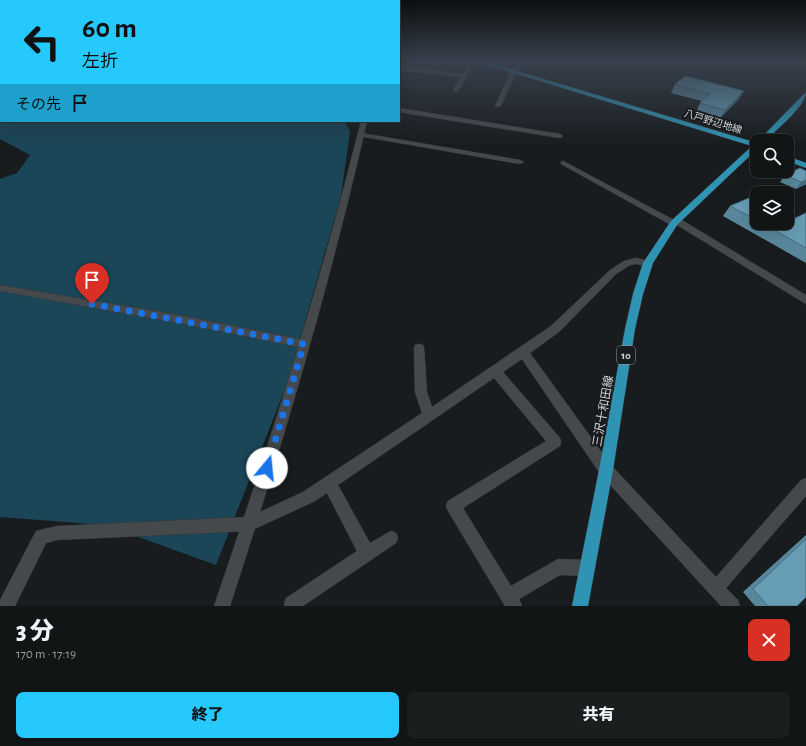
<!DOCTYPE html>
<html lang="ja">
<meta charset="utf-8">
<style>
:root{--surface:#121516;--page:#1b1e1f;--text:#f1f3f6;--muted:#9c9fa1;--line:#313435;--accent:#25c9fe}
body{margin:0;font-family:"Alegreya Sans","Noto Sans JP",sans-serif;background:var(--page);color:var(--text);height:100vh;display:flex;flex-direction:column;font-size:15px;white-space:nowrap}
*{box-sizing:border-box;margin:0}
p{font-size:13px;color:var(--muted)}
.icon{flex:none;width:22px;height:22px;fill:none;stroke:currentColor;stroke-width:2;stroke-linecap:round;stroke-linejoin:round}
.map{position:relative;height:606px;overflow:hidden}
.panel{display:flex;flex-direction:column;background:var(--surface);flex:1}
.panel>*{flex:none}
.banner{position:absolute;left:0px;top:0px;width:400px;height:122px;box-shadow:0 4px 16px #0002,0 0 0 1px var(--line);background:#25c9fe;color:#111;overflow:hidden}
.tools{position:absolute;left:750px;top:134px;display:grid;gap:8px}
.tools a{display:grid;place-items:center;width:44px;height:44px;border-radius:8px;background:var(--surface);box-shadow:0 4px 16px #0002,0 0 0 1px var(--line);font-size:20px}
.pin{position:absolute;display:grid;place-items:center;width:34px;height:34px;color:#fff;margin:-41px -17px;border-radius:50% 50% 50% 0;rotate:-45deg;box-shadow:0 0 4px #0007}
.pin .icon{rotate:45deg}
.me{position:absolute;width:44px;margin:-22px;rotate:17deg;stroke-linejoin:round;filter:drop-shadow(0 0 3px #0008)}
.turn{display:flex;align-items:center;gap:14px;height:84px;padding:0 16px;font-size:18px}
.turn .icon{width:52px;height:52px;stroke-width:2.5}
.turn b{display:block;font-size:28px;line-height:34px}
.then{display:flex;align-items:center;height:38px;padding:0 16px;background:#0003;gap:8px;font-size:15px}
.round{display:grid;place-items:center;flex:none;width:42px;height:42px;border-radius:8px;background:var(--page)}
.summary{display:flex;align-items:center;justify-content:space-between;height:68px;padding:0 16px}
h1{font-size:24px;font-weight:800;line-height:30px}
.cta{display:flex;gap:8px;margin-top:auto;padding:8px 16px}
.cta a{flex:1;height:46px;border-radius:8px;background:var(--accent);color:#111;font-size:16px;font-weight:800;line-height:46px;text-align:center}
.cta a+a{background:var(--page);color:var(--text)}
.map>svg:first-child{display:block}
.green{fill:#1a4657}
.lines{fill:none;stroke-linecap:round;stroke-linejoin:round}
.minor-casing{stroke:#353839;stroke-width:1}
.tertiary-casing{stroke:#353839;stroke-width:1}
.primary-casing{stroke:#353839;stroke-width:1}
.minor{fill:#45494c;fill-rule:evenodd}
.tertiary{fill:#45494c;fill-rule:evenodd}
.primary{fill:#2f93b4;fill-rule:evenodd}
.wall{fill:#58879c}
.shaded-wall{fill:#476e7f}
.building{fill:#669db5;stroke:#476e7f}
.route{stroke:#1a73e8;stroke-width:7;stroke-dasharray:0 12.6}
.labels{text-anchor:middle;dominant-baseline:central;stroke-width:4;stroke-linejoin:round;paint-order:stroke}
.far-street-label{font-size:10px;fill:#d2d5d6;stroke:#181c1e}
.shield{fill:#181c1e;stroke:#9a9e9f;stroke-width:1}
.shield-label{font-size:11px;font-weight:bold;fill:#d2d5d6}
.street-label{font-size:12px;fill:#d2d5d6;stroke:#181c1e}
</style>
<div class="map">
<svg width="806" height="606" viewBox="0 0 806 606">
<rect width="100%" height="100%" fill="#181c1e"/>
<path class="green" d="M 0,74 L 1,121 L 345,121 L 350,132 L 341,196 L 288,381 L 216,565 L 105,525 L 0,517 L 0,179 L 17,173 L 30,155 L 0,139 Z"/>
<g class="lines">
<g class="minor-casing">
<path id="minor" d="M 471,61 L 475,61 L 459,90 L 456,92 L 453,90 L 461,77 L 399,70 L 399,66 L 463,74 Z
M 522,61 L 526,61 L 516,72 L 501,106 L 496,107 L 495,106 L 511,71 Z
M 543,61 L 557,62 L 561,61 L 566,61 L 558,65 L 543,62 Z
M 399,108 L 560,134 L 563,136 L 560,138 L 399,112 Z
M 361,133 L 520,160 L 524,162 L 520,164 L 359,136 L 358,135 Z
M 563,161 L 674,220 L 680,219 L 806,295 L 806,304 L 677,225 L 671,225 L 561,164 L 561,162 Z
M 636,258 L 651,261 L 653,263 L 648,266 L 636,264 L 630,265 L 616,274 L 559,332 L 530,353 L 611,465 L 716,577 L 801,480 L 806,478 L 806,496 L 726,588 L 738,600 L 740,606 L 721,606 L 601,475 L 522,359 L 503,372 L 560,438 L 561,442 L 560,446 L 463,508 L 511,586 L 558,559 L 587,560 L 593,562 L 595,568 L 593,574 L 587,576 L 560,575 L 519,599 L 522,606 L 505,606 L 448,511 L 446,506 L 448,501 L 546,441 L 494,378 L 338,485 L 370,543 L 391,531 L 396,533 L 398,538 L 396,543 L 303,606 L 285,606 L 284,604 L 286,598 L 357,551 L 327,493 L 313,502 L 250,531 L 57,540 L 46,543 L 15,606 L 0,606 L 0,600 L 36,531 L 57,526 L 249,517 L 303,492 L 422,413 L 415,392 L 414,348 L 415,345 L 419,344 L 423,345 L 424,348 L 427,392 L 432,407 L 551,326 L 610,270 L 624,261 Z
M 0,285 L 179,315 L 304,340 L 308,341 L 309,344 L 308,347 L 304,348 L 179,323 L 0,291 Z"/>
</g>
<g class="tertiary-casing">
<path id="tertiary" d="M 361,121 L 367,121 C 330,285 282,446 230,606 L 214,606 C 269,446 320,285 361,121 Z"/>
</g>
<g class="primary-casing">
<path id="primary" d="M 478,61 L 484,61 L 757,143 L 757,149 L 677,225 L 653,263 L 643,294 L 635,329 L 613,470 L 588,606 L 572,606 L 599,470 L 625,329 L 633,294 L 643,263 L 671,221 L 752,146 L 478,62 Z
M 806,92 C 806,106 775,131 765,141 L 758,141 Z
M 787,156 L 806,163 L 806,168 L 787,161 Z"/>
</g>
<use href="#minor" class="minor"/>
<use href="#tertiary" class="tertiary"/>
<use href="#primary" class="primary"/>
</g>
<path class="wall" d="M 675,84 L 739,99 L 720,118 L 696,112 L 700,103 L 702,101 L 671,93 Z
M 785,175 L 806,184 L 796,189 L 780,182 Z
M 757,202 L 757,223 L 787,223 L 791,220 L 806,213 L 806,263 L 723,216 L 730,206 Z
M 806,535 L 806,597 L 797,606 L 755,606 L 743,592 Z"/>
<path class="shaded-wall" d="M 744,91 L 739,99 L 720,118 L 725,110 Z
M 806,180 L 806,184 L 796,189 L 801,182 Z"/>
<path class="building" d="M 686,76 L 744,91 L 725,110 L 700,103 L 710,94 L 675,84 Z
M 800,168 L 806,171 L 806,180 L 801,182 L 785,175 Z
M 749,198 L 757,202 L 757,220 L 730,206 Z
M 806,213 L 806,248 L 762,223 L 787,223 L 787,218 L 791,220 Z
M 806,539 L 806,597 L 797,606 L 768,606 L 753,589 Z"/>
<linearGradient id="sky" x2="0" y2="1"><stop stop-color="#0d0f10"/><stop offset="0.42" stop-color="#37404c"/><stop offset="1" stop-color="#37404c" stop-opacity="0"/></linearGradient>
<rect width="806" height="145" fill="url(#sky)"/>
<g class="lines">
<path class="route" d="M 92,304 L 304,344 L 267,468"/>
</g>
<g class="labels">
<g class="far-street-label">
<text transform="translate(713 122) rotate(17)">八戸野辺地線</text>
</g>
<rect class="shield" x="617" y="346" width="18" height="18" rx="3"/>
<g class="shield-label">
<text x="626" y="355">10</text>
</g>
<g class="street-label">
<text transform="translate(603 411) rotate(-80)">三沢十和田線</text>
</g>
</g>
</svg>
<div class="tools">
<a><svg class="icon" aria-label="search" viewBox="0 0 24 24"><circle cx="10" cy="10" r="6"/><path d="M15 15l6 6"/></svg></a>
<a><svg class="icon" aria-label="layers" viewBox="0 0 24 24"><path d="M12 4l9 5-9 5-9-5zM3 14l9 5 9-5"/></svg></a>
</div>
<div class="pin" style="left:92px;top:304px;background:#d93025"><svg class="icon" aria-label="arrive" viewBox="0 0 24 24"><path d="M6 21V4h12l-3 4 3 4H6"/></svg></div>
<svg class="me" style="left:267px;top:468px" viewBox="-20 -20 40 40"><circle r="19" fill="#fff"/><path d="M0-13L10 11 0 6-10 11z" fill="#1a73e8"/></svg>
<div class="banner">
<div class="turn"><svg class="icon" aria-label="left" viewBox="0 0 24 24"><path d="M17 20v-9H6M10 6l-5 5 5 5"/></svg><div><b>60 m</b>左折</div></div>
<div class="then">その先<svg class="icon" aria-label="arrive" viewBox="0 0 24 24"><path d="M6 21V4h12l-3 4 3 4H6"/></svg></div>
</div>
</div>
<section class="panel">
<div class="summary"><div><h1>3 分</h1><p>170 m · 17:19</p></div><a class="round" style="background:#d93025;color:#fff"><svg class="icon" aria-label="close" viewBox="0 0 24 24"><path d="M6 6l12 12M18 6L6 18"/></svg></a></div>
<div class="cta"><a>終了</a><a>共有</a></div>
</section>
